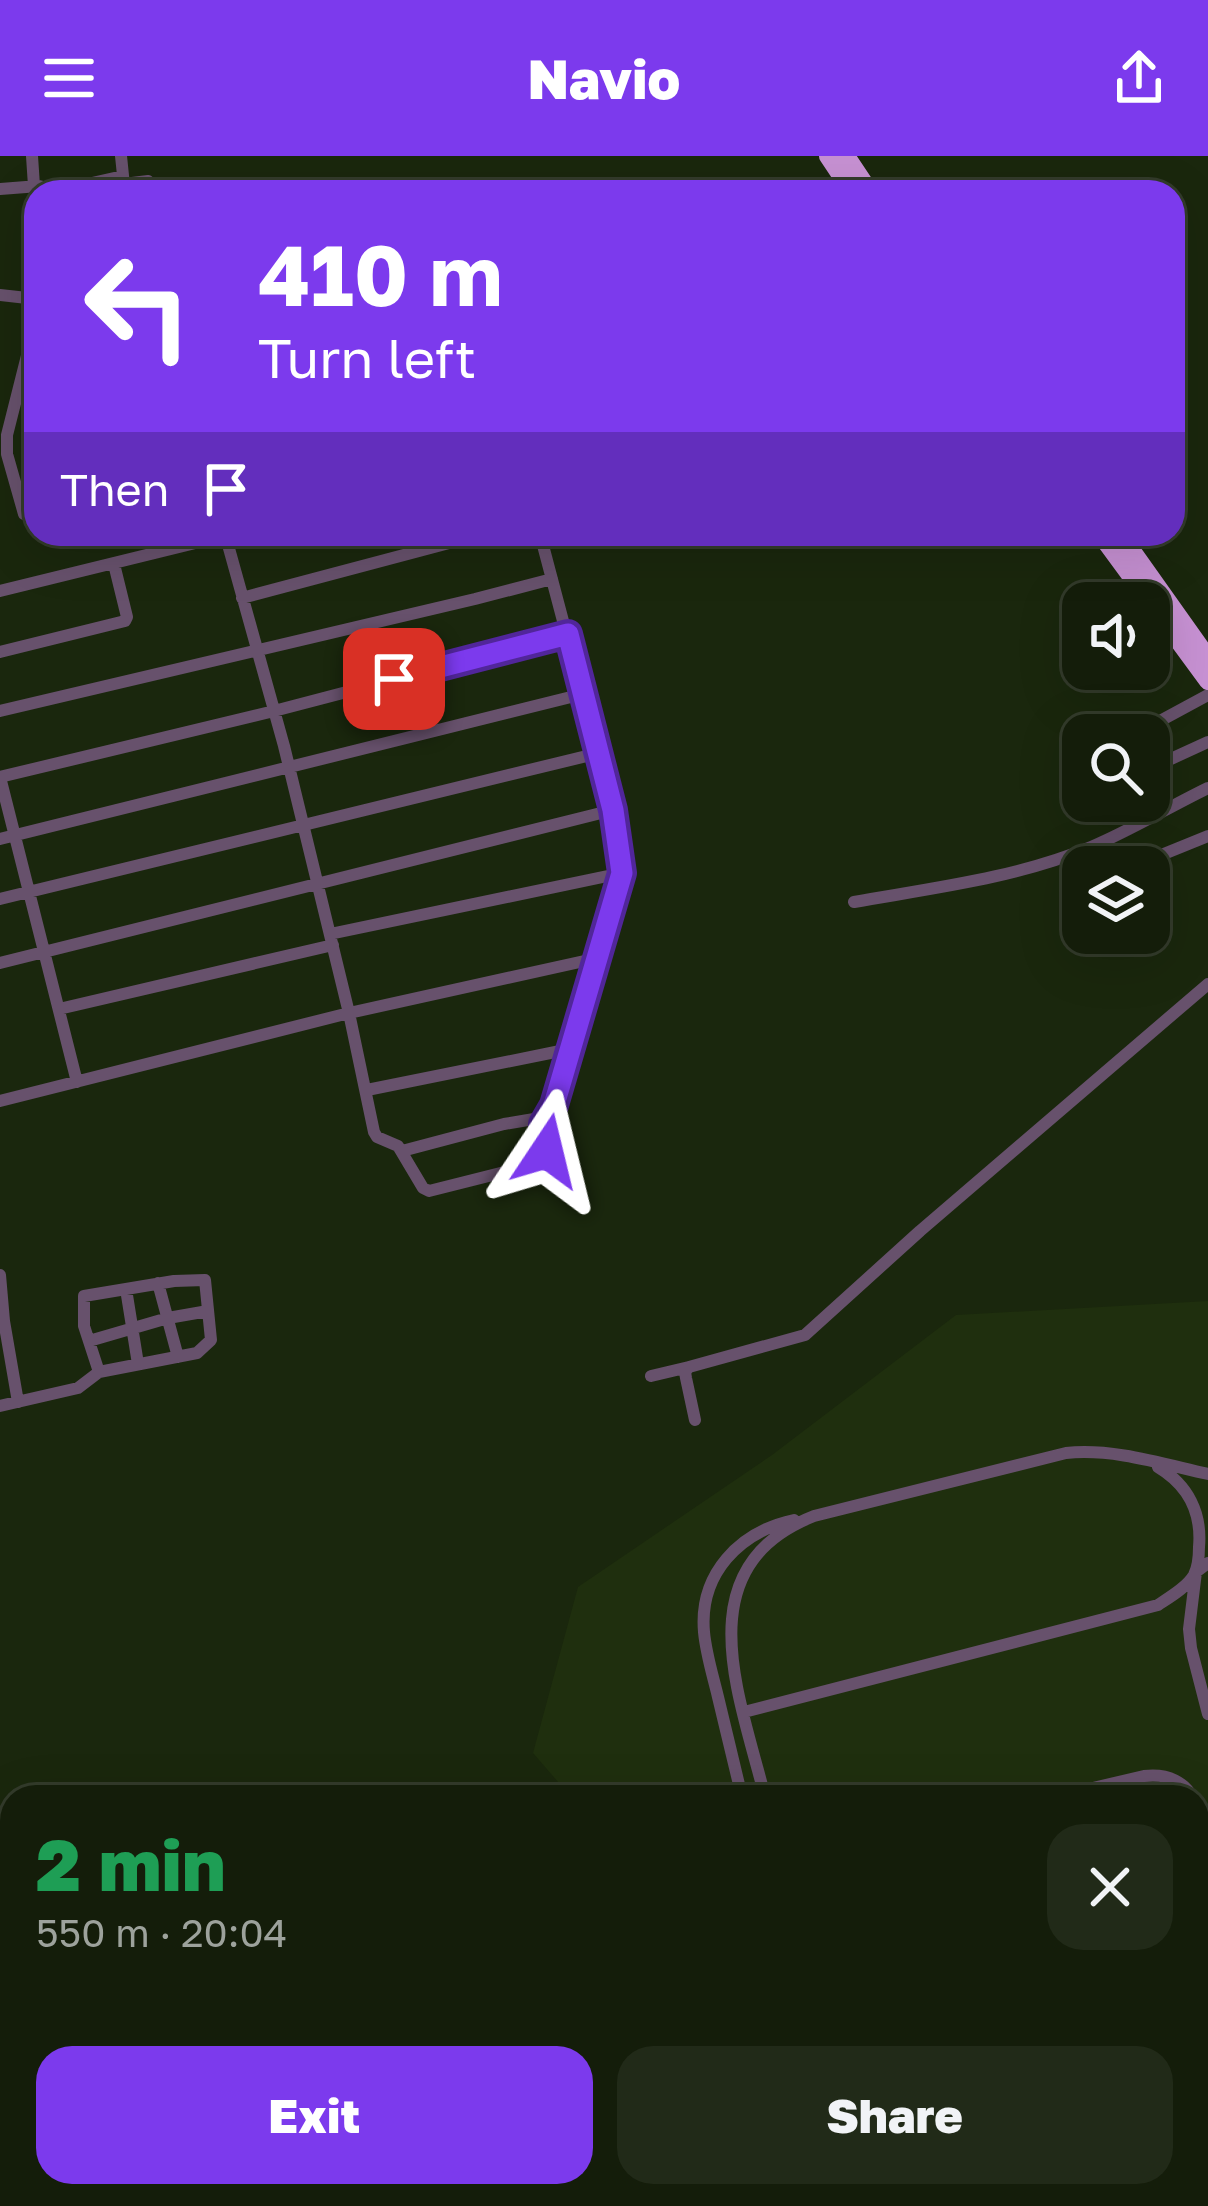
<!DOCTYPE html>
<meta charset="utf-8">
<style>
:root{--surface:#141d0a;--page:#212a18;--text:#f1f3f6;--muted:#9da29c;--line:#333b2b;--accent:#7c3aed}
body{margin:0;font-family:"Golos Text",sans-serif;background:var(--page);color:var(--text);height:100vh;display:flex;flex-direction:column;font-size:45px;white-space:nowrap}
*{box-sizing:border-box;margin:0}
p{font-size:39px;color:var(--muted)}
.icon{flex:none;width:66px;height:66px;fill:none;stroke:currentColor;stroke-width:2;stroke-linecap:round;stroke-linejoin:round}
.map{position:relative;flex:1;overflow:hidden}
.side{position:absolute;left:0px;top:1629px;width:1209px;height:423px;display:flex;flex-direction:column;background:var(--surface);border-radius:36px 36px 0 0;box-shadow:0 12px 48px #0002,0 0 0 3px var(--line)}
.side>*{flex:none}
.banner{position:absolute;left:24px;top:24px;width:1161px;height:366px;border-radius:36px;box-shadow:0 12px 48px #0002,0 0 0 3px var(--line);background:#7c3aed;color:#fff;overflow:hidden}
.tools{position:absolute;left:1062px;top:426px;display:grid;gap:24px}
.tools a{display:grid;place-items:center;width:108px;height:108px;border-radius:24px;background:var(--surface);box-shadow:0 12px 48px #0002,0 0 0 3px var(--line);font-size:60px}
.pin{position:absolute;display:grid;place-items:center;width:102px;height:102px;color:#fff;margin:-51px;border-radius:24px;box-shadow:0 6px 18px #0006}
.me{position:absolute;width:132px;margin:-66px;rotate:10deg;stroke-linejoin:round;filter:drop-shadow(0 0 9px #0008)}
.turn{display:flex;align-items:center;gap:42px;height:252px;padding:0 36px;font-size:54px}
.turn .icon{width:156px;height:156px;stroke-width:2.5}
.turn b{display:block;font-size:84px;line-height:102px}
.then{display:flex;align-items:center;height:114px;padding:0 36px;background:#0003;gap:24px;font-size:45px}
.round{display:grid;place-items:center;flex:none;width:126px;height:126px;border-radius:36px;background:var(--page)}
.summary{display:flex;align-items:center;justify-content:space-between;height:204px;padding:0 36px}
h1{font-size:72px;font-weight:800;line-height:90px;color:#1e9e55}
.button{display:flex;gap:24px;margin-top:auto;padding:24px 36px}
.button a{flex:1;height:138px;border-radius:36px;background:var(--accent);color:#fff;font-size:48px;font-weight:800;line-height:138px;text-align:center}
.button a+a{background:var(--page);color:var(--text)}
header{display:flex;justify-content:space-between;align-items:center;height:156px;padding:0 36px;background:var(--accent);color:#fff;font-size:54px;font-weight:800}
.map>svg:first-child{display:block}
.built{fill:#1f2f0e}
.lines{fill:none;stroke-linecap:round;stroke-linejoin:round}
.minor{stroke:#67516c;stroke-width:12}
.highway{stroke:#c791d3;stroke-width:18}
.route-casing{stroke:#51269a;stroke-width:30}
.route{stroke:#7c3aed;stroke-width:21}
</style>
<header><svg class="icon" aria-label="menu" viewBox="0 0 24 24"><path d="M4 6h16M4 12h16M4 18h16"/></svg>Navio<svg class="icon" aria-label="share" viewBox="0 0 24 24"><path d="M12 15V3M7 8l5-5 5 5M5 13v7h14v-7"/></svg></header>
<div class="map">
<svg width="1208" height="2050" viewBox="0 0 1208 2050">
<rect width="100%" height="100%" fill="#1a270d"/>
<path class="built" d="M 1208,1145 L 1208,2050 L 678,2050 L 686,2040 L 1197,2040 L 1197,1641 L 571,1641 L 533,1597 L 578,1431 L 772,1299 L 956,1159 Z"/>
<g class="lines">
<path class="minor" d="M 32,0 L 34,30
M 121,0 L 124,29
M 124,28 L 148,25 L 153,36
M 0,33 L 39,30 L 65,36
M 86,36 L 92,27 L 123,20
M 0,139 L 36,143
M 24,358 L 7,298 L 7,279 L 36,164
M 540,378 L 613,654 L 622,717 L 553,949 L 543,968 L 547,1002 L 544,1006 L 429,1035 L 423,1032 L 398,990 L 377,981 L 374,976 L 349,857 L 598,802
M 0,435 L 232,378
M 242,442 L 483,378
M 0,496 L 125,465 L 127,461 L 114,408
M 0,555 L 475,443 L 552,423
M 1134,579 L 1208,539
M 1149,613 L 1208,586
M 0,621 L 274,555 L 568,478
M 0,621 L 77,926
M 0,683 L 583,538
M 1144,706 L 1208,680
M 0,743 L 599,597
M 854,746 C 933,732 1016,722 1091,691 C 1131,674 1169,651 1208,632
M 330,778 L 622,717
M 0,807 L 613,654
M 59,853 L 333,789
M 367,934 L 570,893
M 0,945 L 349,857 L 284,590 L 225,378
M 402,995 L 504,968 L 546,961
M 0,1119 L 4,1165 L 18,1246
M 158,1127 L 178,1201
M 126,1133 L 138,1208
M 89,1185 L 168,1162 L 208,1155
M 651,1220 L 689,1211
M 0,1250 L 78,1232 L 99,1216 L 197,1197 L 211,1184 L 205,1124 L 174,1125 L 84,1140 L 84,1170 L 99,1216
M 695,1264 L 686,1222 L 685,1216 L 689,1211 L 805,1179 L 920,1075 L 1208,828
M 1208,1407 L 1196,1416 L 1189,1473 L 1191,1492 L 1208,1558
M 744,1556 L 1158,1449 C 1170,1441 1187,1431 1194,1419 C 1198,1411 1199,1399 1199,1391 C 1202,1357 1188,1329 1158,1311
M 742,1641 C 734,1608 726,1574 718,1541 C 713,1520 706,1498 704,1476 C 699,1418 739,1376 794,1364
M 765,1641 C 740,1540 684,1411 814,1360 L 1066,1297 C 1113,1292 1163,1308 1208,1318
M 1055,1641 L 1144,1620 C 1194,1614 1208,1659 1197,1703
M 1197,1723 L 1208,1711"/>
<path class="highway" d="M 828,0 L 852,36
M 846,0 L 870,36
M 1100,378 L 1208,525
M 1120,378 L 1208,502"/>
</g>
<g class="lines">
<g class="route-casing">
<path id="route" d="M 394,523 L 568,478 L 613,654 L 622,717 L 554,949 L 543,968 L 547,995"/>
</g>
<use href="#route" class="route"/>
</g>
</svg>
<div class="tools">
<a><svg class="icon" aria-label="sound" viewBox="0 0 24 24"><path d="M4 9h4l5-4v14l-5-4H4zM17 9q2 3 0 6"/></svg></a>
<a><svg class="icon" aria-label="search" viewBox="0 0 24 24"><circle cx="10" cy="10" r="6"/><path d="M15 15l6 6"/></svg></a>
<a><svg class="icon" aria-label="layers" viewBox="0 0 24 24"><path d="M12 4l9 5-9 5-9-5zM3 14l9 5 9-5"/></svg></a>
</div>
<div class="pin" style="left:394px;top:523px;background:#d93025"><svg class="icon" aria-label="arrive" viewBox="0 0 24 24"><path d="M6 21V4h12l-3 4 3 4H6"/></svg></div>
<svg class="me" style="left:547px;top:995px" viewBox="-20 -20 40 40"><path d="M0-17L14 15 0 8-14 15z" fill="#7c3aed" stroke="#fff" stroke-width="4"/></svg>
<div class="banner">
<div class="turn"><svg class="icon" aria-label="left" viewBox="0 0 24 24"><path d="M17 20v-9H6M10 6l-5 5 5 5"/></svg><div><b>410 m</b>Turn left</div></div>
<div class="then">Then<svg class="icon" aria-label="arrive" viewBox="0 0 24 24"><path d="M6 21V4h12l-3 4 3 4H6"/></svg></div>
</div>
<section class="side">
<div class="summary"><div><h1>2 min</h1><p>550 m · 20:04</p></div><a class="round"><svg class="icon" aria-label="close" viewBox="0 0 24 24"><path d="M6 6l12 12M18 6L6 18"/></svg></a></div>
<div class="button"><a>Exit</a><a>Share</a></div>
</section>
</div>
